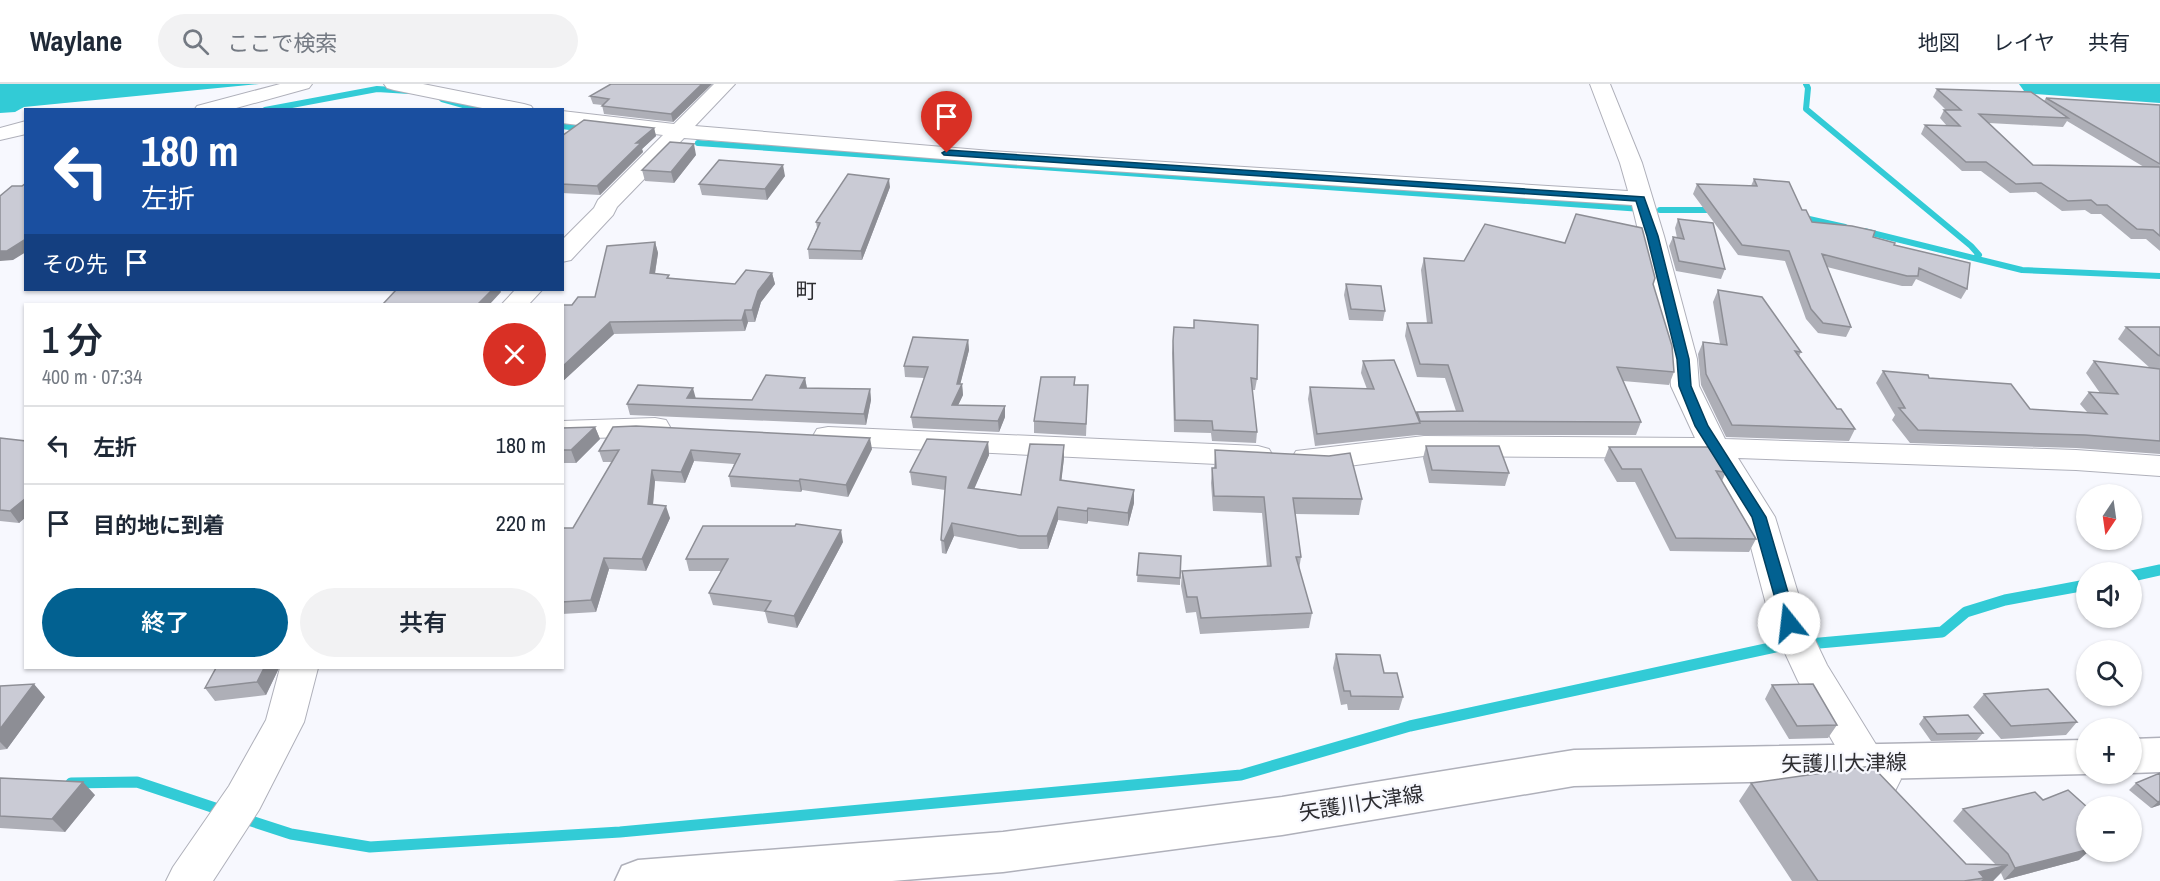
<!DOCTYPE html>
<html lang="ja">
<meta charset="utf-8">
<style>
:root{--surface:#fff;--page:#f2f2f3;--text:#1f2937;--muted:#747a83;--line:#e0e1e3;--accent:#026191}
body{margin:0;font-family:"Archivo Narrow","Noto Sans JP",sans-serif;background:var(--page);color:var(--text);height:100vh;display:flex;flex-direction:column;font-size:22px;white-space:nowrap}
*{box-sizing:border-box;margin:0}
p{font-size:20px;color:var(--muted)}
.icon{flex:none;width:33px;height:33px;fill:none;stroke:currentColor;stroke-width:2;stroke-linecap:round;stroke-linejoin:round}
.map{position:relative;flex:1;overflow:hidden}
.drawer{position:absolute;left:24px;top:219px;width:540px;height:366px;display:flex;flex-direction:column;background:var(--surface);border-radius:0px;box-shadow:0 2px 4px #0004}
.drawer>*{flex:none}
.guide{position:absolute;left:24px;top:24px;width:540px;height:183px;border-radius:0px;box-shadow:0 2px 4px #0004;background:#1a4fa0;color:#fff;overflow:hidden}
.needle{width:39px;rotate:193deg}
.tools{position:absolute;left:2076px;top:400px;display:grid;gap:12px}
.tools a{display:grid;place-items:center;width:66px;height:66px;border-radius:50%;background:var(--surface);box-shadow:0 2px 4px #0004;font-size:30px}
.pin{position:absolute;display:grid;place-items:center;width:51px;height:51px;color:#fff;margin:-62px -26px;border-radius:50% 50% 50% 0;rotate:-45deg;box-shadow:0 0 6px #0007}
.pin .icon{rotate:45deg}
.me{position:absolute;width:66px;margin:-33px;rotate:344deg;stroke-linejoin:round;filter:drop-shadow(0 0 4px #0008)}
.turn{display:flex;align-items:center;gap:21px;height:126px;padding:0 18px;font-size:27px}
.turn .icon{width:78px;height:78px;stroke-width:2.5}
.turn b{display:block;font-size:42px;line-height:51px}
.then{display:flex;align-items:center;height:57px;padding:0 18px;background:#0003;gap:12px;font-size:22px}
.round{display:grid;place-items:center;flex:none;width:63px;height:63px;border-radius:32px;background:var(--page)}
.headline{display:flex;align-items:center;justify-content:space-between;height:102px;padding:0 18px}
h1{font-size:36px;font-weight:600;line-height:45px}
.cta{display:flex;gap:12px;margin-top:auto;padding:12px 18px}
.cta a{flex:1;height:69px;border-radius:36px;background:var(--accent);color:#fff;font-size:24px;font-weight:600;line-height:69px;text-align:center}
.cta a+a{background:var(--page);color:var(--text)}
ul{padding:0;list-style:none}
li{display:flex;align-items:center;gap:18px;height:78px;padding:0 18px;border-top:2px solid var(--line)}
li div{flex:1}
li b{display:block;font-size:22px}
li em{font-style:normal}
header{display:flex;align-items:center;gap:36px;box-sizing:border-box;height:84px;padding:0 30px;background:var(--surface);border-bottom:2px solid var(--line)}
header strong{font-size:28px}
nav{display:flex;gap:33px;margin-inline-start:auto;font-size:21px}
.search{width:420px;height:54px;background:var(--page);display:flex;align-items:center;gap:15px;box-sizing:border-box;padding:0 21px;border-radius:33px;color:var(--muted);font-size:22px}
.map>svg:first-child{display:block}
.water{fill:#32cbd6}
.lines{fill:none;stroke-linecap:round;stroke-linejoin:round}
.stream-far1{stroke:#32cbd6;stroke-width:6}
.stream{stroke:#32cbd6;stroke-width:11}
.river{fill:#32cbd6;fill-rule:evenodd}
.minor-casing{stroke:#afb0ba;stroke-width:2}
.major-casing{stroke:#afb0ba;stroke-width:3}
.minor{fill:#fff;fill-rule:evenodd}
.major{fill:#fff;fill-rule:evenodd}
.wall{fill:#aeafb7;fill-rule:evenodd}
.shaded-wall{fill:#8d8e95}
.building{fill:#cacbd5;stroke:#8d8e95;stroke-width:1.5}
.route{fill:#026191;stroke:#013f5e;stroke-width:1.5}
.labels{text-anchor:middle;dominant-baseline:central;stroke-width:4.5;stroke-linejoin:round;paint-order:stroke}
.quarter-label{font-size:21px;fill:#2d2d31;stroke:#f7f8fe}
.near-street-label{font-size:21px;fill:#2d2d31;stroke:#f7f8fe}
</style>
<header>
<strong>Waylane</strong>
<div class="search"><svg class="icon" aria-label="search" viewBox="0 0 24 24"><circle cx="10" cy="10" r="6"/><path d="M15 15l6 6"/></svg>ここで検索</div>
<nav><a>地図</a><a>レイヤ</a><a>共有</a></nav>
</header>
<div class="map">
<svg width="2160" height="797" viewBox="0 0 2160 797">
<rect width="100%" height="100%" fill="#f7f8fe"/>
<path class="water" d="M 0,0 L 259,0 L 24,23 L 15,28 L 0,29 Z"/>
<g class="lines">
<path class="stream-far1" d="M 1806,0 L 1808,4 L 1806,25 L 1971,162 L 1979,171 L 1975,174
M 442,15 L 481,26
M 265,26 L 377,5 L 409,7
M 562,42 L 585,45
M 698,59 L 1642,125
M 1660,126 L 1717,126
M 1800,133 L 1845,143
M 1864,147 L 2022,186 L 2160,192"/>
<path class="stream" d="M 2132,492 L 2160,486
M 71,699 L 137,698 L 224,727
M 242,734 L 291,750 L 370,763 L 620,748 L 1241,691 L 1410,642 L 1775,563 L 1942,548 L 1966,528 L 2005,516 L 2086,501"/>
<path class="river" d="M 2019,0 L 2160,0 L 2160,19 L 2035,10 L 2024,7 Z"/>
<g class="minor-casing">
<path id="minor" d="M 280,0 L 312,0 L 309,4 L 229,26 L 194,26 L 197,22 Z
M 384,0 L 423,0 L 524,20 L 531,22 L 534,26 L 492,26 L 394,6 L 387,4 Z
M 714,0 L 735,0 L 695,42 L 991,67 L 1628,107 L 1620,79 L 1590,0 L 1610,0 L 1642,79 L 1664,152 L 1697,275 L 1699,302 L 1725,355 L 2076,366 L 2160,372 L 2160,392 L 2076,386 L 1738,374 L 1775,433 L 1807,539 L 1827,581 L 1880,667 L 1895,683 L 1901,695 L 1895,707 L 1881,712 L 1867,707 L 1852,691 L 1798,597 L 1771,539 L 1743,433 L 1706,374 L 1424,372 L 1326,385 L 1296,381 L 1292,374 L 1296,367 L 1424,352 L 1695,354 L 1671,302 L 1669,275 L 1632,121 L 991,79 L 684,54 L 617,123 L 613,131 L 571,176 L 562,178 L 562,156 L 594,124 L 598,116 L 663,51 L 562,39 L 562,27 L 674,40 Z
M 26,37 L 26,50 L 0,56 L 0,44 Z
M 515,206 L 542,206 L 529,220 L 502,220 Z
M 655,334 L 666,336 L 670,343 L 666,350 L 655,352 L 562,355 L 562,337 Z
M 828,343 L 1258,362 L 1269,365 L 1273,372 L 1269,379 L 1258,382 L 828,361 L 817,359 L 813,352 L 817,345 Z
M 280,584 L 318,584 L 304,638 L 259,726 L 213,797 L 166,797 L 173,783 L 229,702 L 266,636 Z"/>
</g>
<g class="major-casing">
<path id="major" d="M 2160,654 L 2160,688 L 2132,689 L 2132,655 Z
M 2086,656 L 2086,690 L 1574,702 L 1282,751 L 1003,788 L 892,797 L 615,797 L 622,782 L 638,776 L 1003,748 L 1282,713 L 1574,666 Z"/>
</g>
<use href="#minor" class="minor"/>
<use href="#major" class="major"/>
</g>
<path class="wall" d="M 712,0 L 673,38 L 604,30 L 602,21 L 593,20 L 590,12 Z
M 1937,5 L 2044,17 L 2046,14 L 2160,21 L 2160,167 L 2146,155 L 2131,155 L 2101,130 L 2091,130 L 2085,126 L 2062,127 L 2036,108 L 2010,109 L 1981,87 L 1962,87 L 1921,50 L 1925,41 L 1947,42 L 1940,34 L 1944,26 L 1946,26 L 1933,13 ZM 2067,37 L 2144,83 L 2033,81 L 1989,39 L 2063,43 Z
M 654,44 L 656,52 L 642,65 L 643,68 L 600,111 L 562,109 L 562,52 Z
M 696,71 L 674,99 L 645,97 L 642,86 Z
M 785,92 L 767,116 L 702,111 L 699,100 Z
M 1754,95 L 1802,126 L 1812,138 L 1873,153 L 1894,161 L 1967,205 L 1961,215 L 1916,195 L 1912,202 L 1902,202 L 1827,183 L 1851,243 L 1846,253 L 1818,249 L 1806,235 L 1785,177 L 1738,171 L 1693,110 L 1697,100 L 1751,102 Z
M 890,103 L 862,176 L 809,175 L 808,165 L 817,144 L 816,138 Z
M 1678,135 L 1725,185 L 1721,195 L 1676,187 L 1669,162 L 1673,153 L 1677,154 L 1675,144 Z
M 655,158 L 658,169 L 655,190 L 670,194 L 735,200 L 772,189 L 775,200 L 761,218 L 755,238 L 748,238 L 745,247 L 614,250 L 562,298 L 562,221 L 572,221 L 595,213 Z
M 1424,174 L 1653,200 L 1674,288 L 1669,301 L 1623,297 L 1641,338 L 1636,351 L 1417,351 L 1315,362 L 1308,315 L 1310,303 L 1367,305 L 1361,289 L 1363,277 L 1417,331 L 1417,328 L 1456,327 L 1445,294 L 1417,293 L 1405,252 L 1407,239 L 1427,239 L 1421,186 Z
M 1346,200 L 1385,227 L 1383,237 L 1349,236 L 1344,211 Z
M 1718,206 L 1801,268 L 1799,272 L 1837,325 L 1855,345 L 1849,357 L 1726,353 L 1701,301 L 1698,270 L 1703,258 L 1720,260 L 1713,218 Z
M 2126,243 L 2160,243 L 2160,370 L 2076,364 L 1910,359 L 1892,336 L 1895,331 L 1876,299 L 1883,287 L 1929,294 L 2030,325 L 2087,328 L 2080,320 L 2089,308 L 2100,309 L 2086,289 L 2094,277 L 2150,284 L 2118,255 Z
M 968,256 L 969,266 L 960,300 L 962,300 L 963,311 L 958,321 L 1005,333 L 999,348 L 913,344 L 911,333 L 924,294 L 905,293 L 904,282 Z
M 1173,257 L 1257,295 L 1255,306 L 1252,306 L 1257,348 L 1256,359 L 1212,357 L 1211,349 L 1174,348 L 1172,269 Z
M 1075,293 L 1075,301 L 1088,301 L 1086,352 L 1034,349 L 1034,337 Z
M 805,294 L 807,304 L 870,305 L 871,316 L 866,341 L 630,331 L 627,320 L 696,315 L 752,316 Z
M 595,343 L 600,355 L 576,379 L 562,379 L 562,344 Z
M 0,354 L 26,357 L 26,433 L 19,439 L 0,437 Z
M 988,358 L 989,371 L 974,404 L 1021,411 L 1064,374 L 1061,397 L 1134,406 L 1134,419 L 1128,442 L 1088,437 L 1087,440 L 1058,436 L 1048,465 L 1020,465 L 954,452 L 946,470 L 942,469 L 941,456 L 945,406 L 912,401 L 910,388 Z
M 1426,362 L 1509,389 L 1505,402 L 1429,399 L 1423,374 Z
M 1609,363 L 1726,388 L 1722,397 L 1756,455 L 1749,468 L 1670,467 L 1635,398 L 1617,398 L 1604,376 Z
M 872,365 L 848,413 L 802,406 L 801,408 L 731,403 L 729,392 L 734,380 L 694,377 L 685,399 L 655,397 L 653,421 L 670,434 L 646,487 L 609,485 L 596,528 L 562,530 L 562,444 L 573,444 L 612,378 L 603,378 L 599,367 Z
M 1215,366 L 1362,415 L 1359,431 L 1295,430 L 1301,473 L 1299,486 L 1312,529 L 1309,544 L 1200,550 L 1196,528 L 1186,529 L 1181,502 L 1182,487 L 1267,483 L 1262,429 L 1213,427 L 1211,399 L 1212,384 L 1214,384 Z
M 843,458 L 797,544 L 768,539 L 765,528 L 713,521 L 709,509 L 721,487 L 689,487 L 686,475 Z
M 1139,469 L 1181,472 L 1180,501 L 1137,498 Z
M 1336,570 L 1384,589 L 1403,613 L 1399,626 L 1348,626 L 1347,620 L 1341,621 L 1333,584 Z
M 279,584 L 266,611 L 215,617 L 205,604 Z
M 1772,601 L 1837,641 L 1828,654 L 1789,655 L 1765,615 Z
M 0,602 L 45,613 L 7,665 L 0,666 Z
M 1984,610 L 2077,638 L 2066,651 L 2001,655 L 1973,623 Z
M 1924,633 L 1983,649 L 1977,656 L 1931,657 L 1919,640 Z
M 2160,689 L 2160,721 L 2151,724 L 2129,706 L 2136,699 Z
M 0,694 L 95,711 L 65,748 L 0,744 Z
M 1751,699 L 1966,780 L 1996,781 L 1953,737 L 1963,725 L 2081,751 L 2079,752 L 2079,776 L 2004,796 L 2001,789 L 1993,797 L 1792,797 L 1739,717 Z"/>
<path class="shaded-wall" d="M 702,0 L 712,0 L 673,38 L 671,30 Z
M 654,44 L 656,52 L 642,65 L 643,68 L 600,111 L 597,102 L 636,59 Z
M 694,60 L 696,71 L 674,99 L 671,88 Z
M 783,81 L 785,92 L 767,116 L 765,105 Z
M 889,95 L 890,103 L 862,176 L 861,167 Z
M 26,155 L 26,168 L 13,176 L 0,177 L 0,167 Z
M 655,158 L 658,169 L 653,201 L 650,189 Z
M 772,189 L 775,200 L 761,218 L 755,238 L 752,226 L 758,207 Z
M 492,206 L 500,206 L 501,208 L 490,220 L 478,220 Z
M 745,226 L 748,238 L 745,247 L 742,236 Z
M 610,238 L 614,250 L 562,298 L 562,283 Z
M 968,256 L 969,266 L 958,309 L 962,300 L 963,311 L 953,332 L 952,321 Z
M 805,294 L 807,305 L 800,304 Z
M 693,304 L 696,315 L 687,314 Z
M 870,305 L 871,316 L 866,341 L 864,330 Z
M 1005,322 L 1005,333 L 999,348 L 998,337 Z
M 595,343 L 600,355 L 576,379 L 571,366 Z
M 870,354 L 872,365 L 848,413 L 846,401 Z
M 988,358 L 989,371 L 969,417 L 968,404 Z
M 1064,361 L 1064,374 L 1060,409 L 1060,396 Z
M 691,366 L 694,377 L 685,399 L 681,388 Z
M 652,386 L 655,397 L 652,431 L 648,420 Z
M 800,395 L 802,406 L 801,408 L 799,397 Z
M 1134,406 L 1134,419 L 1128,442 L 1128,429 Z
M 26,414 L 26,433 L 19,439 L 10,427 Z
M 666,422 L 670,434 L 646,487 L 642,475 Z
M 1058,423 L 1058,436 L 1048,465 L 1047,452 Z
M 1088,424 L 1088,437 L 1087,440 L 1087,427 Z
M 952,439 L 954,452 L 946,470 L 944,457 Z
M 841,446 L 843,458 L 797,544 L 794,532 Z
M 604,474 L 609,485 L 596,528 L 591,516 Z
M 264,584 L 279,584 L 266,611 L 257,598 Z
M 34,600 L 45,613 L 7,665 L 0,658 L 0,645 Z
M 83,698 L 95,711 L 65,748 L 52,735 Z
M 2160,717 L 2160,721 L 2151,724 L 2158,718 Z
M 2086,741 L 2086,749 L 2081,751 L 2070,761 L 2080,743 Z
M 2086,766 L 2086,768 L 2088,768 L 2079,776 L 2004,796 L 2015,784 Z
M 2008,781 L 1993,797 L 1981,797 L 1984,794 L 1979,788 Z"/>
<path class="building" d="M 611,0 L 702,0 L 671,30 L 602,22 L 609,15 L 590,12 Z
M 1937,5 L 2031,8 L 2068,34 L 1979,30 L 2033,81 L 2160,83 L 2160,152 L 2153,146 L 2137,145 L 2107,121 L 2097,121 L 2091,116 L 2068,117 L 2041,99 L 2016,100 L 1986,78 L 1966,78 L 1925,41 L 1960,42 L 1944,26 L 1961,26 Z
M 2046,14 L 2160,21 L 2160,80 Z
M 584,36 L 654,44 L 636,59 L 641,59 L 597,102 L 562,100 L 562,52 Z
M 670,58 L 694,60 L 671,88 L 642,86 Z
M 719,76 L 783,81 L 765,105 L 699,100 Z
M 848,90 L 889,95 L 861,167 L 808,165 L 820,139 L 816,138 Z
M 1754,95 L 1789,98 L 1802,126 L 1806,126 L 1812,138 L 1852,142 L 1875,147 L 1873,153 L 1895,159 L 1894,161 L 1970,179 L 1967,205 L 1919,184 L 1918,192 L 1907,192 L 1822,170 L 1851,243 L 1823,239 L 1811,225 L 1789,167 L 1742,161 L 1697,100 L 1757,102 Z
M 26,99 L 26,155 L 7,167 L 0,167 L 0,112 L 12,102 L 22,102 Z
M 1576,130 L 1642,144 L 1655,194 L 1653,200 L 1672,262 L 1674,288 L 1617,283 L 1641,338 L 1420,337 L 1417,328 L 1463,327 L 1448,281 L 1420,280 L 1407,239 L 1432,239 L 1424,174 L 1464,177 L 1485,140 L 1565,159 Z
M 1678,135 L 1713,139 L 1725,185 L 1679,177 L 1673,153 L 1684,155 Z
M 655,158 L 650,189 L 669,191 L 667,194 L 735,200 L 746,186 L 772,189 L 758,207 L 752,226 L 745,226 L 742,236 L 610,238 L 562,283 L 562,221 L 572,221 L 578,213 L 595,213 L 607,162 Z
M 1346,200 L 1381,202 L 1385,227 L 1351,225 Z
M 396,206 L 492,206 L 478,220 L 383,220 Z
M 1718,206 L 1762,213 L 1801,268 L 1795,267 L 1837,325 L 1841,325 L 1855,345 L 1732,341 L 1706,290 L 1703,258 L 1727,261 Z
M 1194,236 L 1258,241 L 1257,295 L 1251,294 L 1257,348 L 1213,346 L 1212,337 L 1175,336 L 1173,257 L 1174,243 L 1194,244 Z
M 2126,243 L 2160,243 L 2160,272 L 2158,271 Z
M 913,253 L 968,256 L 957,300 L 962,300 L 952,321 L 1005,322 L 998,337 L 911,333 L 928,283 L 904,282 Z
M 1394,276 L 1420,339 L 1317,350 L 1310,303 L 1374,305 L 1363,277 Z
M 2094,277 L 2160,285 L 2160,357 L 2085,351 L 1918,346 L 1899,324 L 1905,324 L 1883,287 L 1928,291 L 1929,294 L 2011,300 L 2030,325 L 2107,330 L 2089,308 L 2118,310 Z
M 766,291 L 805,294 L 800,304 L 870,305 L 864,330 L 627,320 L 638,301 L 693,304 L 687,314 L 752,316 Z
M 1041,293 L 1075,293 L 1074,301 L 1088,301 L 1086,340 L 1034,337 Z
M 636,342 L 870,354 L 846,401 L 800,395 L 799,397 L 729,392 L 740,370 L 691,366 L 681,388 L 652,386 L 648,420 L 666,422 L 642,475 L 604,474 L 591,516 L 562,518 L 562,444 L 573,444 L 619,366 L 599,367 L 613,343 Z
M 595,343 L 571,366 L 562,366 L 562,344 Z
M 0,354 L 26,357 L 26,414 L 10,427 L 0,426 Z
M 927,355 L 988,358 L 968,404 L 1021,411 L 1030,360 L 1064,361 L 1060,396 L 1134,406 L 1128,429 L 1088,424 L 1087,427 L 1058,423 L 1047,452 L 1019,452 L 952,439 L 944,457 L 941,456 L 946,393 L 910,388 Z
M 1426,362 L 1499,362 L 1509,389 L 1432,386 Z
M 1609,363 L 1711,363 L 1726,388 L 1716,387 L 1756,455 L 1676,454 L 1641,385 L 1622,385 Z
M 1215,366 L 1329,372 L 1350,369 L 1362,415 L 1293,414 L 1301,473 L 1296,473 L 1312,529 L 1201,534 L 1197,513 L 1187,513 L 1182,487 L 1271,482 L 1264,413 L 1214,412 L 1212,384 L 1216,384 Z
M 796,440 L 841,446 L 794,532 L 765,527 L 771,517 L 709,509 L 728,475 L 686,475 L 703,442 L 795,442 Z
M 1139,469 L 1181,472 L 1180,494 L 1137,491 Z
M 1336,570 L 1380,571 L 1384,589 L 1397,589 L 1403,613 L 1351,612 L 1350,607 L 1344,607 Z
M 216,584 L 264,584 L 257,598 L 205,604 Z
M 34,600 L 0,645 L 0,602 Z
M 1813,600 L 1837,641 L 1797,642 L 1772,601 Z
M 2048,605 L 2077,638 L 2011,642 L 1984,610 Z
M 1968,631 L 1983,649 L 1937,650 L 1924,633 Z
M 1872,682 L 1966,780 L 2008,781 L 1979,788 L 1984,794 L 1964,797 L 1818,797 L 1751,699 Z
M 2160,689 L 2160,717 L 2158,718 L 2136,699 Z
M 0,694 L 83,698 L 52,735 L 0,732 Z
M 2068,706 L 2087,723 L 2086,723 L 2086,741 L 2080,743 L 2082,749 L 2078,751 L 2086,759 L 2086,766 L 2015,784 L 2008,770 L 1963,725 L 2035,708 L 2043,716 Z"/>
<path class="route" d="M 947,66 L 1644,113 L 1658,152 L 1689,275 L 1691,302 L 1708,342 L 1766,433 L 1797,539 L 1795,543 L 1784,543 L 1782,539 L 1752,433 L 1695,342 L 1679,302 L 1677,275 L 1647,152 L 1636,117 L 944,71 L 942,69 Z"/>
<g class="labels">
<g class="quarter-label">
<text x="806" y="206">町</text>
</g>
<g class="near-street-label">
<text transform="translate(1844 679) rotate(-1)">矢護川大津線</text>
<text transform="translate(1361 719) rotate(-9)">矢護川大津線</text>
</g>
</g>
</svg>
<div class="tools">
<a><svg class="needle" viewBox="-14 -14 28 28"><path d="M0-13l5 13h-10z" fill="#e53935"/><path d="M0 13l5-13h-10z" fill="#747a83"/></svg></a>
<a><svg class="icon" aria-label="sound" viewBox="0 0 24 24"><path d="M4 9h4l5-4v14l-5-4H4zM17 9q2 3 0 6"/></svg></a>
<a><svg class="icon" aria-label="search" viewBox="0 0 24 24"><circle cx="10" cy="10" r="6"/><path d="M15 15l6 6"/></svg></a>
<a>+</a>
<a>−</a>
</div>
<div class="pin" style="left:947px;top:69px;background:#d93025"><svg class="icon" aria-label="arrive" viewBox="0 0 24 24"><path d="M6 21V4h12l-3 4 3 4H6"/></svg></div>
<svg class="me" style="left:1789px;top:539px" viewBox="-20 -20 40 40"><circle r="19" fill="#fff"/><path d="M0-13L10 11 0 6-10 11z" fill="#026191"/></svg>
<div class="guide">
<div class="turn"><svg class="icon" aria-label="left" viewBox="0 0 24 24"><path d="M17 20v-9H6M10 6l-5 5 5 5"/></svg><div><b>180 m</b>左折</div></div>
<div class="then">その先<svg class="icon" aria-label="arrive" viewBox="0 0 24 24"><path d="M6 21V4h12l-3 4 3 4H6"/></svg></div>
</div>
<section class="drawer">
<div class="headline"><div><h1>1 分</h1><p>400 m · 07:34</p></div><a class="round" style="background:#d93025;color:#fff"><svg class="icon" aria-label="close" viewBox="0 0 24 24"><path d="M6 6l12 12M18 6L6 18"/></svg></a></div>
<ul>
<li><svg class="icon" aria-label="left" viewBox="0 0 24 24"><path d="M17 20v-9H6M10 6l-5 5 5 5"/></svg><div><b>左折</b></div><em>180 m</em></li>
<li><svg class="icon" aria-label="arrive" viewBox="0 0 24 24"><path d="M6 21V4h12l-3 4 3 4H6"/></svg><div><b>目的地に到着</b></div><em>220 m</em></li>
</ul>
<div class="cta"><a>終了</a><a>共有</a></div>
</section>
</div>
